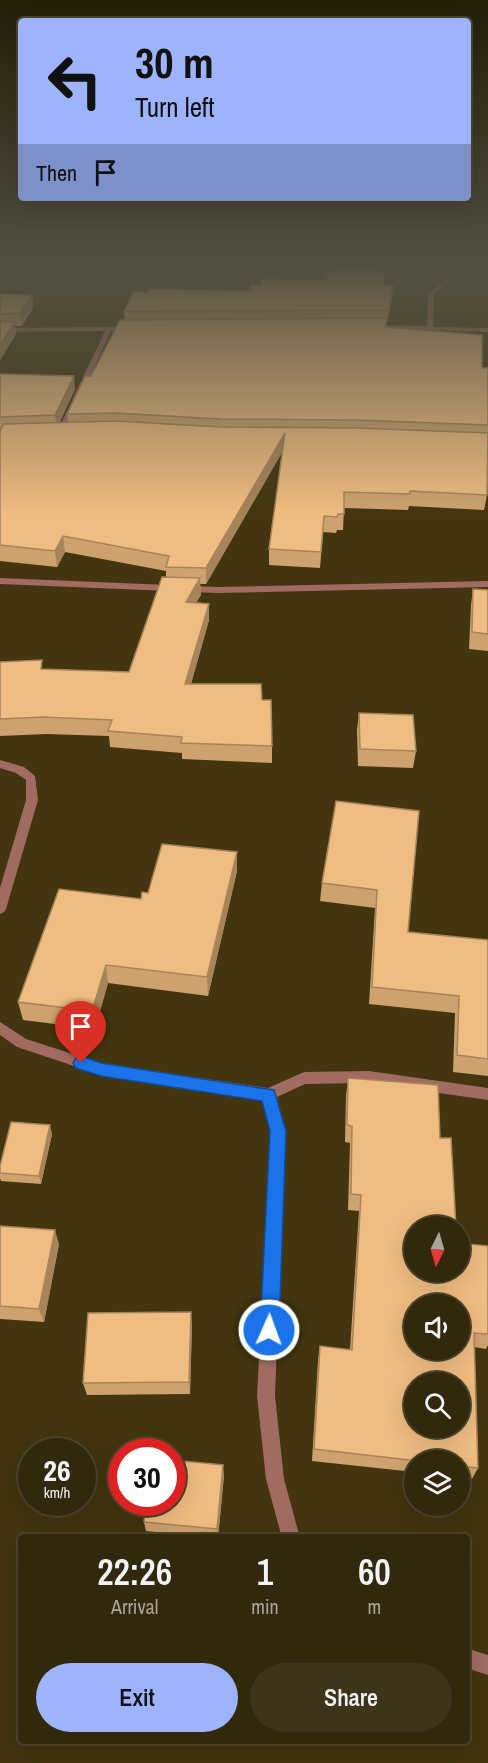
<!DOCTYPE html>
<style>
:root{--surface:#32280b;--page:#3d3419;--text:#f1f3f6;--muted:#a8a69d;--line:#4d442c;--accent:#9db4fd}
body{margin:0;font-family:"Archivo Narrow",sans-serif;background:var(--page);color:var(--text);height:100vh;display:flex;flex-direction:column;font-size:22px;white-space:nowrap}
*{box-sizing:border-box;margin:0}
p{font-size:20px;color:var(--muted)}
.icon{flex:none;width:33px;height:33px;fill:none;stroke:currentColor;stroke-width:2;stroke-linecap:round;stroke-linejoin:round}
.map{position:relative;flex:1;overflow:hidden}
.sheet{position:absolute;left:18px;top:1534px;width:452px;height:210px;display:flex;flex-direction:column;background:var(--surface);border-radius:6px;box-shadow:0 6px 24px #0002,0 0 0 2px var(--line)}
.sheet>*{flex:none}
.guide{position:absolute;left:18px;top:18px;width:453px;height:183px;border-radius:6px;box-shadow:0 6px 24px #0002,0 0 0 2px var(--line);background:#9db4fd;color:#111;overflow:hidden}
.needle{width:39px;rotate:185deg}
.tools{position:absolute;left:404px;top:1216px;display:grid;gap:12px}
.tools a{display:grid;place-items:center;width:66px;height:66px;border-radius:50%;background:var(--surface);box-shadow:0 6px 24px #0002,0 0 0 2px var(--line);font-size:30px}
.speed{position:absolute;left:18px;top:1438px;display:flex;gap:12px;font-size:30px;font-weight:700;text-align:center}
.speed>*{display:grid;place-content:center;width:78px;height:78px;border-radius:50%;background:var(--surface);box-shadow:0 6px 24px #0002,0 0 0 2px var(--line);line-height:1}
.speed small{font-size:15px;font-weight:400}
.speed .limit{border:9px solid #d22;background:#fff;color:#111}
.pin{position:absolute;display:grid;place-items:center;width:51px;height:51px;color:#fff;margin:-62px -26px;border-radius:50% 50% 50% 0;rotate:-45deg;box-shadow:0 0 6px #0007}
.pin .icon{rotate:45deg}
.me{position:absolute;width:66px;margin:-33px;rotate:2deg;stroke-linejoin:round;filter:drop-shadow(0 0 4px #0008)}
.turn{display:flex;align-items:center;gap:21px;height:126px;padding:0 18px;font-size:27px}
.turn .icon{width:78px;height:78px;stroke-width:2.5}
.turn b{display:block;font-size:42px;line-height:51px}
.then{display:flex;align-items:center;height:57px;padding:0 18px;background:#0003;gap:12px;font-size:22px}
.eta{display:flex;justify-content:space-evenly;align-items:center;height:102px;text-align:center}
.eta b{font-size:36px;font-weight:600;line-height:42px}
.cta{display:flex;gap:12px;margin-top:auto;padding:12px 18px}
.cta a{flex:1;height:69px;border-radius:36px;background:var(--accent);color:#111;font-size:24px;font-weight:600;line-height:69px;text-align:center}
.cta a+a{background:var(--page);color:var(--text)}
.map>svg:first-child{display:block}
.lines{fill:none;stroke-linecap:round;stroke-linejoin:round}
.minor{fill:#a26b62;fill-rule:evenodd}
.wall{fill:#cea26f}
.shaded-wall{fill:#a7845a}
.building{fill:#efbc81;stroke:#a7845a;stroke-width:1.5;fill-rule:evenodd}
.route{fill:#1a73e8;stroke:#114b97;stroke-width:1.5}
</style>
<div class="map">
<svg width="488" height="1763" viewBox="0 0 488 1763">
<rect width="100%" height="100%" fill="#42350f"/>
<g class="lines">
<path class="minor" d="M 434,268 L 443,269 L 449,281 L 434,295 L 433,327 L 488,328 L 488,332 L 370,328 L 369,327 L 372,325 L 427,326 L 428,294 L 443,281 L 438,271 Z
M 130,327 L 132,328 L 132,330 L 111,331 L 65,432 L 61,434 L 57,432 L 105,331 L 0,332 L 0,328 Z
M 0,578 L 217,587 L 488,581 L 488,587 L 217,593 L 0,584 Z
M 0,760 L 24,767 L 35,776 L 38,800 L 6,909 L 4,912 L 0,914 L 0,888 L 26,800 L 26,780 L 16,773 L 0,768 Z
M 0,1022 L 26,1039 L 101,1063 L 268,1088 L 304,1072 L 369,1071 L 488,1088 L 488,1100 L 369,1083 L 305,1084 L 277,1097 L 285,1131 L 275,1396 L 284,1479 L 300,1538 L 282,1538 L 266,1479 L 257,1396 L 271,1131 L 263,1099 L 101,1075 L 17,1047 L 0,1035 Z
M 466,1648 L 488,1655 L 488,1675 L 466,1668 Z"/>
</g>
<path class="wall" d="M 323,268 L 383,268 L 384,285 L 392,299 L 386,328 L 482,368 L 488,368 L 488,460 L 487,495 L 484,510 L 409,506 L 408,510 L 344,508 L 343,530 L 337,530 L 336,533 L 323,532 L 320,568 L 269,565 L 269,549 L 282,452 L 206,584 L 200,584 L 201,595 L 196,602 L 209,604 L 209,620 L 191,684 L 262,700 L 272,746 L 272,763 L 182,759 L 182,753 L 110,747 L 109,736 L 46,734 L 0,736 L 0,662 L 43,669 L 129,672 L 166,577 L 166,571 L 65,552 L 57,567 L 0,561 L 0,374 L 75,389 L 59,423 L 68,422 L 67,414 L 91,376 L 125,320 L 124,311 L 147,293 L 251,291 L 261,285 L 328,280 Z
M 0,294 L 32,295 L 33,308 L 22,326 L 15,326 L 16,334 L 0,360 Z
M 473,589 L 488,590 L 488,651 L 469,649 L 471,605 Z
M 359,713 L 416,751 L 413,768 L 358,766 L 357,730 Z
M 336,801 L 408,932 L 488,940 L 488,1076 L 453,1072 L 455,1013 L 369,1004 L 375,908 L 320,901 L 322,883 Z
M 237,852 L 237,871 L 208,996 L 108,983 L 95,1029 L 23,1020 L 18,1002 L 141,899 L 148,893 Z
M 348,1078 L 414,1272 L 488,1246 L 488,1345 L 486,1349 L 474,1347 L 478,1468 L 472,1479 L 459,1478 L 459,1461 L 414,1461 L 414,1472 L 312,1461 L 318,1360 L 320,1346 L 350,1350 L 359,1211 L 348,1210 L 350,1143 L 345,1142 L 346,1096 Z
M 52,1134 L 41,1184 L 1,1181 L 0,1178 L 0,1166 Z
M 0,1226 L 59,1244 L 44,1322 L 0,1319 Z
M 192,1324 L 190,1394 L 87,1395 L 83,1383 Z
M 224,1475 L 218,1538 L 146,1531 L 144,1522 Z"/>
<path class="shaded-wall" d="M 393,286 L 392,299 L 387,323 L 389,310 Z
M 32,295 L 33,308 L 22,326 L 20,313 Z
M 15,322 L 16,334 L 0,360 L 0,344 Z
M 74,376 L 75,389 L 57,429 L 55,415 Z
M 285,433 L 284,449 L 206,584 L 206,568 Z
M 63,536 L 65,552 L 57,567 L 55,551 Z
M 200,578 L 201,595 L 187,618 L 186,602 Z
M 209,604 L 209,620 L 186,701 L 185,684 Z
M 237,852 L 237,871 L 208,996 L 207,977 Z
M 106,965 L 108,983 L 95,1029 L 92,1011 Z
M 50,1125 L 52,1134 L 41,1184 L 39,1176 Z
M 55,1230 L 59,1244 L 44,1322 L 39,1309 Z
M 191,1312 L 192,1324 L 190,1394 L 189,1382 Z
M 223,1465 L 224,1475 L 218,1538 L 217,1529 Z"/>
<path class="building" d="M 329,268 L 383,268 L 384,285 L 393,286 L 389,310 L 124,311 L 134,291 L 147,293 L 148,289 L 251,291 L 251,285 L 261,285 L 261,279 L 333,280 Z
M 0,294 L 32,295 L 20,313 L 0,314 Z
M 387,318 L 385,327 L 482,335 L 482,368 L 488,368 L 488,425 L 356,420 L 220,419 L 116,413 L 67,414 L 85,376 L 91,376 L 120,320 Z
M 0,321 L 15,322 L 0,344 Z
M 0,374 L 74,376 L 55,415 L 0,417 Z
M 116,421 L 220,427 L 356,428 L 488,433 L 487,495 L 410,491 L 410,494 L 344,492 L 344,514 L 338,514 L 337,517 L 324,516 L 321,552 L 269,549 L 285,433 L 206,568 L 166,567 L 169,556 L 63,536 L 55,551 L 0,545 L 0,432 L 3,424 Z
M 162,577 L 200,578 L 186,602 L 209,604 L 185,684 L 261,684 L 262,700 L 271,700 L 272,746 L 181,743 L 182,737 L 108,731 L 112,720 L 43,717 L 0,719 L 0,662 L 42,660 L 41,669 L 129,672 Z
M 473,589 L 488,590 L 488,634 L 472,632 Z
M 359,713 L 413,715 L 416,751 L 360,749 Z
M 336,801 L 419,811 L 408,932 L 488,940 L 488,1059 L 457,1055 L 459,996 L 372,987 L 377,890 L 322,883 Z
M 162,844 L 237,852 L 207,977 L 106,965 L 92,1011 L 18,1002 L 59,889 L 141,899 L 142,892 L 148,893 Z
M 348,1078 L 438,1085 L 440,1138 L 451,1138 L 456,1227 L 414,1227 L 414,1272 L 459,1272 L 459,1243 L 488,1246 L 488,1334 L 474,1333 L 478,1468 L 459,1466 L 459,1461 L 418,1461 L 314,1449 L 320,1346 L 352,1350 L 361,1195 L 351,1194 L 352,1126 L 347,1125 ZM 414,1305 L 459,1305 L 459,1350 L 414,1350 ZM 414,1383 L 459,1383 L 459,1428 L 414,1428 Z
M 11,1122 L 50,1125 L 39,1176 L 0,1173 L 0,1166 Z
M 0,1226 L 55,1230 L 39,1309 L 0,1306 Z
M 191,1312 L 189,1382 L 83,1383 L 88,1313 Z
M 172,1460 L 223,1465 L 217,1529 L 144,1522 L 146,1503 L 172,1503 Z"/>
<linearGradient id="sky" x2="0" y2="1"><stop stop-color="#241d08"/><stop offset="0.52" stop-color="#545142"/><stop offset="1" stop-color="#545142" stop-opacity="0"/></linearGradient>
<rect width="488" height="515" fill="url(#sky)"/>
<path class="route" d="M 81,1056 L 101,1063 L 274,1090 L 286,1131 L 279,1330 L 276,1336 L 269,1339 L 263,1336 L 260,1330 L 270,1131 L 262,1101 L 101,1076 L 76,1068 L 73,1063 L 76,1058 Z"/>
</svg>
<div class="tools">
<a><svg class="needle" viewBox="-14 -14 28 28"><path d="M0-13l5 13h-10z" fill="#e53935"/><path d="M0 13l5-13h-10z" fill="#a8a69d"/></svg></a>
<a><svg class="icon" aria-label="sound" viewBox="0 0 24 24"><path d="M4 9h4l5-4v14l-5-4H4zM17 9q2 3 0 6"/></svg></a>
<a><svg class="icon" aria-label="search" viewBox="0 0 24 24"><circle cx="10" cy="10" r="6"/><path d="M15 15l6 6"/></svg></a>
<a><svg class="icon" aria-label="layers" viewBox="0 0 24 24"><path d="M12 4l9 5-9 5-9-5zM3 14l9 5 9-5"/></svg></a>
</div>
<div class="speed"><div>26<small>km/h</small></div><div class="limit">30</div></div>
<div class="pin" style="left:81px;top:1063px;background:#d93025"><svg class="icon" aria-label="arrive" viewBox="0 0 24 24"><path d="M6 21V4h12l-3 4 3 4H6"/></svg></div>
<svg class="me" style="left:269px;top:1330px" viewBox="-20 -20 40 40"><circle r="17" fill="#1a73e8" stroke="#fff" stroke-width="3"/><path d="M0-11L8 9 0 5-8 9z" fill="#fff"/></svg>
<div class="guide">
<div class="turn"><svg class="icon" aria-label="left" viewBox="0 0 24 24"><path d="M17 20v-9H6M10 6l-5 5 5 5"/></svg><div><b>30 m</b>Turn left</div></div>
<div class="then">Then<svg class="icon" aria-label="arrive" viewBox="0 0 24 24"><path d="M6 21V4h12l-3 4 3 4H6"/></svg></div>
</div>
<section class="sheet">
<div class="eta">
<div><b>22:26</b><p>Arrival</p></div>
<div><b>1</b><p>min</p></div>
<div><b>60</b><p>m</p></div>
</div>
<div class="cta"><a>Exit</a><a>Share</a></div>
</section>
</div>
